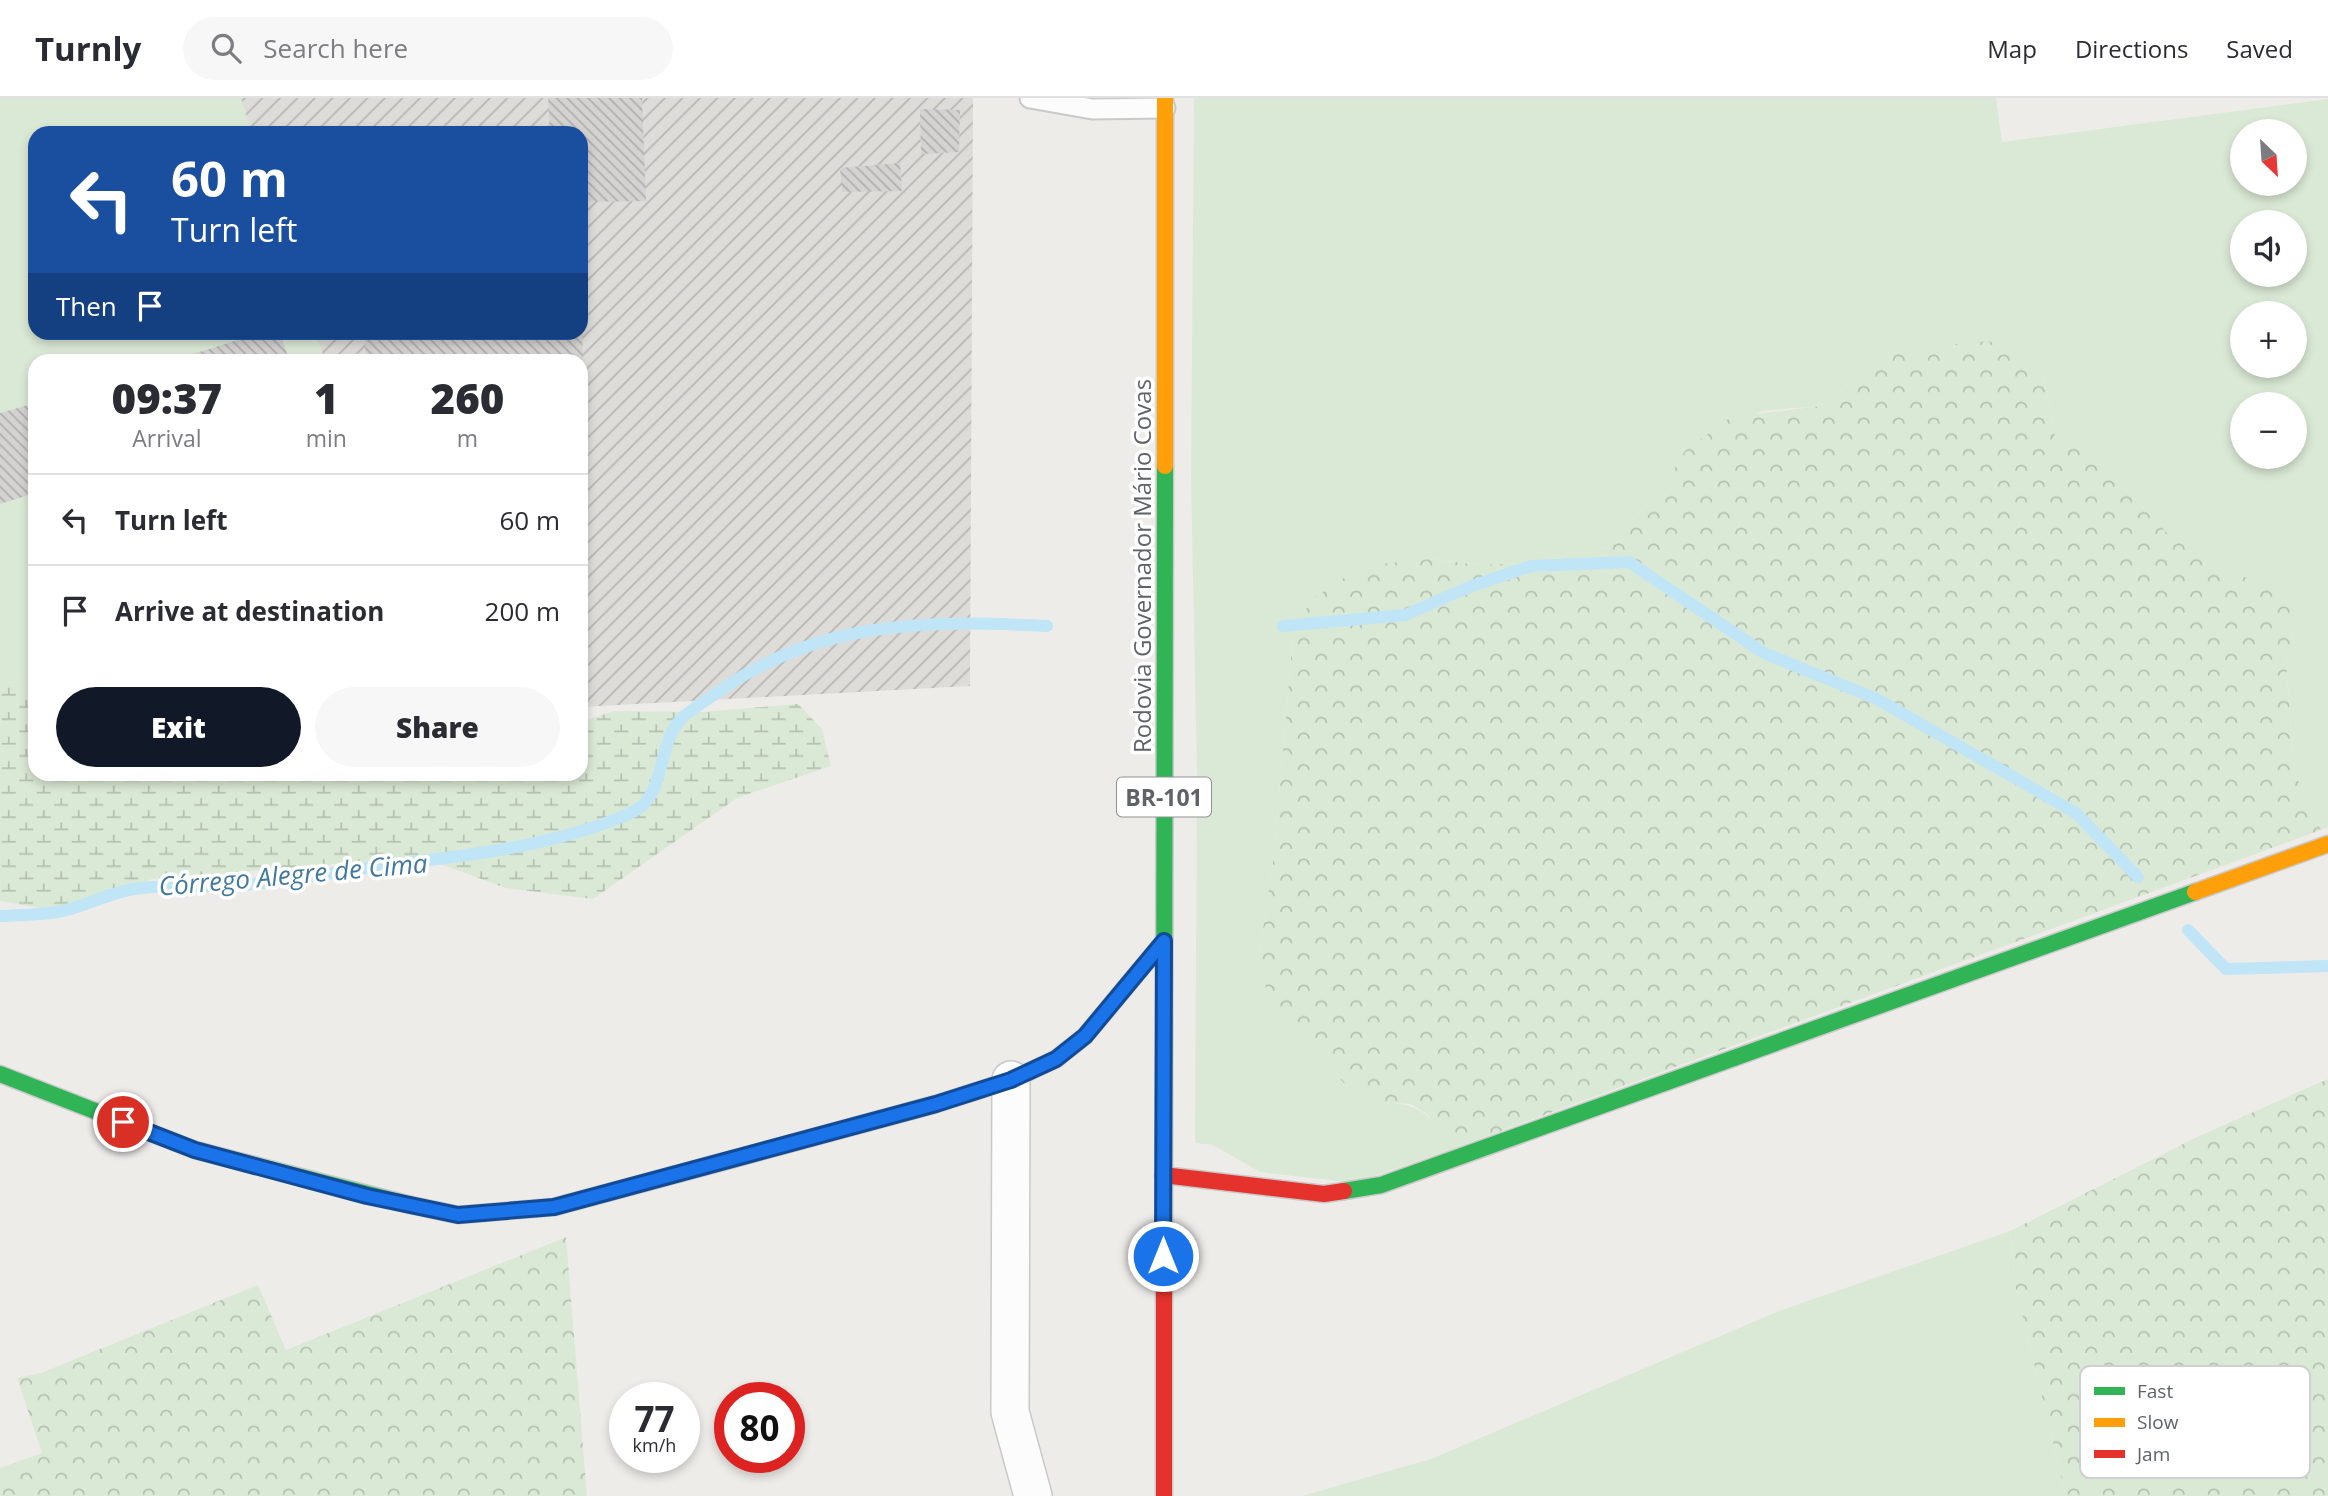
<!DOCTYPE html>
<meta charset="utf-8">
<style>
:root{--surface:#fff;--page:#f7f7f7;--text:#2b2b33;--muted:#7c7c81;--line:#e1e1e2;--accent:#111827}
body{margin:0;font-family:"Open Sans",sans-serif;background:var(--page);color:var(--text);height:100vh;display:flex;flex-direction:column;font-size:26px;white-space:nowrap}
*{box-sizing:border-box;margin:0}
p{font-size:23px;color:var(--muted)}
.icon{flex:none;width:38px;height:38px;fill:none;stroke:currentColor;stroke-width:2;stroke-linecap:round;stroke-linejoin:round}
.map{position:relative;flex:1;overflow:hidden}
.details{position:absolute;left:28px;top:256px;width:560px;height:427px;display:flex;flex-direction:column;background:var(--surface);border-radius:21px;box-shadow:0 4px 10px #0003}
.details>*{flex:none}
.hud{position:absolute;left:28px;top:28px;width:560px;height:214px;border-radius:21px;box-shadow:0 4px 10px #0003;background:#1a4fa0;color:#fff;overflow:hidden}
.needle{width:46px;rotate:155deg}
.tools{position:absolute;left:2230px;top:21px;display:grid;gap:14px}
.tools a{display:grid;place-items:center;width:77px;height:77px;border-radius:50%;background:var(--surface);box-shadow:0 4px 10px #0003;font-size:35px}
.speed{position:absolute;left:609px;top:1284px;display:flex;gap:14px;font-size:35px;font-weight:700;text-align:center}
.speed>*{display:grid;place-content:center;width:91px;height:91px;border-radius:50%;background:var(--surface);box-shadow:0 4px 10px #0003;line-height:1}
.speed small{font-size:18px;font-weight:400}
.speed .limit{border:10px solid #d22;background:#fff;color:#111}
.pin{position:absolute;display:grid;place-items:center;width:60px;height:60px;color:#fff;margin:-30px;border:4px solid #fff;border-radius:50%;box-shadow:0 2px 7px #0007}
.me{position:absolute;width:77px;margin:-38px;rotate:0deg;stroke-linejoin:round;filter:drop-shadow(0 0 5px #0008)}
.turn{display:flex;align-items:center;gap:24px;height:147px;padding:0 28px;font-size:32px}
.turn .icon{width:91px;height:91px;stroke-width:2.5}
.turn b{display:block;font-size:49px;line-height:60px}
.then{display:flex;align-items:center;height:66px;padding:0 28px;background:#0003;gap:14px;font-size:26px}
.eta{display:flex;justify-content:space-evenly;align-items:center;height:119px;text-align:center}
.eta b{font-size:42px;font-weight:800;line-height:49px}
.cta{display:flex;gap:14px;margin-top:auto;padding:14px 28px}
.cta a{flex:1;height:80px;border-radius:42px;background:var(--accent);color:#fff;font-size:28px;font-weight:800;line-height:80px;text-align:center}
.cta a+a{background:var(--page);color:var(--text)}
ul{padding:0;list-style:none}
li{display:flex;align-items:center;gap:21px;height:91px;padding:0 28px;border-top:2px solid var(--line)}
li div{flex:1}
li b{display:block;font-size:26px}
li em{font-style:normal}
header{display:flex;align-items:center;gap:42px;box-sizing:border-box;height:98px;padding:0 35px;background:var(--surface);border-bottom:2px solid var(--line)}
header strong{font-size:33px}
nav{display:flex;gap:38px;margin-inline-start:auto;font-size:24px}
.search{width:490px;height:63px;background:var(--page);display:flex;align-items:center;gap:18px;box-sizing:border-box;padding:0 24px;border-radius:38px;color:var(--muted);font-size:26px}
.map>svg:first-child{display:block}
.industrial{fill:url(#industrial-furrows);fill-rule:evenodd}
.green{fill:#dae9d5;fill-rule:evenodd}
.forest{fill:url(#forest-crowns)}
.wetland{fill:url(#wetland-marsh)}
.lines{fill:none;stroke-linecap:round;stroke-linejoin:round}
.stream{stroke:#bfe5f7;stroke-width:12}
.building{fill:url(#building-back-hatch)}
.lane-casing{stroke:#c8c9c9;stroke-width:23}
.street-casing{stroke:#c8c9c9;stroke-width:40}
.fast-casing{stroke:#c8c9c9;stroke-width:19}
.slow-casing{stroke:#c8c9c9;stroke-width:19}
.jam-casing{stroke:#c8c9c9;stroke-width:19}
.lane{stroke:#fcfcfc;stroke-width:19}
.street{stroke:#fcfcfc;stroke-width:37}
.fast{stroke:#30b455;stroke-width:16}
.slow{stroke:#ff9f0a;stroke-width:16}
.jam{stroke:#e5322d;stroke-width:16}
.route-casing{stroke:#114b97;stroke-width:18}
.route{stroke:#1a73e8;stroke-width:12}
.labels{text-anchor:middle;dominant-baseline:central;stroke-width:7;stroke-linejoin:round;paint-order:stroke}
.shield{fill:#fff;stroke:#8f9295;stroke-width:2}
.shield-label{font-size:23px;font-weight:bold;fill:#5f6367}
.street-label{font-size:24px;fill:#5f6367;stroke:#fff}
.water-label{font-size:26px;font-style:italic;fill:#40789f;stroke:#fff}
.key{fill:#fff;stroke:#cfd0d1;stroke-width:2}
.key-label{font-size:19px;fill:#5f6367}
</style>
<header>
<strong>Turnly</strong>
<div class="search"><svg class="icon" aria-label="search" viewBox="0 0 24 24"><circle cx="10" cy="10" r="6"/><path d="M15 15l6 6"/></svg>Search here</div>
<nav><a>Map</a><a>Directions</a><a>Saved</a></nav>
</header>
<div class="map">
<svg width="2328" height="1398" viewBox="0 0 2328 1398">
<defs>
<pattern id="industrial-furrows" width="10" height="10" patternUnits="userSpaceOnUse" patternTransform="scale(1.75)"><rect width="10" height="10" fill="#dedcd9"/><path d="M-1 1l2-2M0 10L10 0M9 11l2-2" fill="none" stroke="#b7b6b4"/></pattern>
<pattern id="forest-crowns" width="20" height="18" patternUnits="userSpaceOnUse" patternTransform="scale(1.75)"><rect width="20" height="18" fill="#dae9d5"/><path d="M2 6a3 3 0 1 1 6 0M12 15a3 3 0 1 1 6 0" fill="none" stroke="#b4c0b1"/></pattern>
<pattern id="wetland-marsh" width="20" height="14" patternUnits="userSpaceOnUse" patternTransform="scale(1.75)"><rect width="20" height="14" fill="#dae9d5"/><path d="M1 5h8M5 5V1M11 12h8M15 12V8" fill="none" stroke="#b4c0b1"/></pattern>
<pattern id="building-back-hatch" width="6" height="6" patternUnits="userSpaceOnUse" patternTransform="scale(1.75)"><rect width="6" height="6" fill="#d5d3d2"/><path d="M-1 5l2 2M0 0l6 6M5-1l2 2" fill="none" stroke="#b0afae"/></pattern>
</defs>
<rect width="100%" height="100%" fill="#eeece9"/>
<path class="industrial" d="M 0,0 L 973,0 L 970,588 L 581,609 L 581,262 L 35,262 ZM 35,35 L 581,35 L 581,234 L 35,234 Z"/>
<path class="green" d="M 0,0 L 241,0 L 252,35 L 35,35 L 35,234 L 316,235 L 325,262 L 35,262 L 35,587 L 6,584 L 0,581 Z
M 1194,0 L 1996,0 L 2002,44 L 2328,1 L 2328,729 L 2321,732 L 2294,674 L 2286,563 L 2296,521 L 2166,434 L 2098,362 L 2055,338 L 2042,271 L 1901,251 L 1820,308 L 1762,313 L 1685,353 L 1665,386 L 1608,449 L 1543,464 L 1480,467 L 1429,461 L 1293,537 L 1273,765 L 1259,857 L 1381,1004 C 1427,1007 1427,1016 1452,1051 L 1355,1085 L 1260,1074 L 1213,1047 L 1195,1045 L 1197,678 L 1191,380 ZM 2242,33 L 2294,33 L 2294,86 L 2242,86 ZM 2242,124 L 2294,124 L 2294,177 L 2242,177 ZM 2242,215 L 2294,215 L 2294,268 L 2242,268 ZM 2242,306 L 2294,306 L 2294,359 L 2242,359 Z
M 2010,1133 L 2015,1187 L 2066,1398 L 1302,1398 L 1431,1361 L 1779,1213 Z"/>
<path class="forest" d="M 1989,243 L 2042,271 L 2055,338 L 2098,362 L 2166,434 L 2218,466 L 2279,496 L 2296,521 L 2286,563 L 2294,674 L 2321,732 L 1452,1051 L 1427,1016 L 1411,1006 L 1381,1004 L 1345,986 L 1286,927 L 1268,901 L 1259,857 L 1273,765 L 1293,537 L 1311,502 L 1362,468 L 1429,461 L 1480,467 L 1543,464 L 1608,449 L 1665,386 L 1685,353 L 1731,319 L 1820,308 L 1901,251 Z
M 2328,981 L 2328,1398 L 2066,1398 L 2015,1187 L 2010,1133 L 2197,1039 Z
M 566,1139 L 587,1398 L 0,1398 L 0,1370 L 42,1355 L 17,1280 L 41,1275 L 258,1187 L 286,1252 Z"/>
<path class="wetland" d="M 0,581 L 6,584 L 35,587 L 35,676 L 581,676 L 581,624 L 614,613 L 701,614 L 798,606 L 822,631 L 831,668 L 737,700 L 593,801 L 506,790 L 421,759 L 152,781 L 70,815 L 0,803 Z"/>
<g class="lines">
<path class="stream" d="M 1283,528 L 1405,517 L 1472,488 L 1531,468 L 1629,464 L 1764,555 L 1877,601 L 2076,715 L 2138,779
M 0,818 C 21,817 42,817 63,813 C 87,807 110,795 134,791 C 169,785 207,790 243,787 C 295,782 345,772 396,766 C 475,757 557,747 631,715 C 667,699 656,647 681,621 C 691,611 706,603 718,594 C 819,522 928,522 1047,528
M 2188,832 L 2226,871 L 2328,868"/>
</g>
<path class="building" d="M 548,0 L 642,0 L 646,103 L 581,104 L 581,35 L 550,35 Z
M 920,11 L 960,12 L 959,54 L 921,56 Z
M 900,65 L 902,93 L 842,94 L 840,70 Z
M 263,234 L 280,234 L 289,262 L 174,262 Z
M 364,234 L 582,234 L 583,262 L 366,262 Z
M 35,305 L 35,395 L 0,406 L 0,315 Z"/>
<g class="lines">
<g class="lane-casing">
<path id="lane" d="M 1030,0 L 1092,11 L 1165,10"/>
</g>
<g class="street-casing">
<path id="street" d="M 1011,982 L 1010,1314 L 1033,1398"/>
</g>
<g class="fast-casing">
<path id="fast" d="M 0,976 L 195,1052 L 411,1107
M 1164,1043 L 1165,368
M 733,1061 L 936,1006 L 1011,982 L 1056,961 L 1085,938 L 1164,843
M 1344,1093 L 1381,1087 L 2195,794"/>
</g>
<g class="slow-casing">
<path id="slow" d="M 1165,368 L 1165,0
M 2195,794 L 2328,746
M 411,1107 L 458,1117 L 554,1109 L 733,1061"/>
</g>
<g class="jam-casing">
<path id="jam" d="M 1163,1077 L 1324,1096 L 1344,1093
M 1164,1398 L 1164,1043"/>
</g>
<use href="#lane" class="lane"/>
<use href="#street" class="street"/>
<use href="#fast" class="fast"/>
<use href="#slow" class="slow"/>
<use href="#jam" class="jam"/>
</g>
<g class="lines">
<g class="route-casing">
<path id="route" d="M 123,1024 L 195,1052 L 367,1098 L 458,1117 L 554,1109 L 936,1006 L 1011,982 L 1056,961 L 1085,938 L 1164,843 L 1163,1158"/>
</g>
<use href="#route" class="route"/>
</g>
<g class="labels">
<rect class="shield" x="1117" y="679.5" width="94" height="39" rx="5"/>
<g class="shield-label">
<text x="1164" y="699">BR-101</text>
</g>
<g class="street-label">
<text transform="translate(1141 468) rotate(-90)">Rodovia Governador Mário Covas</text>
</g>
<g class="water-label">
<text transform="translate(293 776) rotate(-5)">Córrego Alegre de Cima</text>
</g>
</g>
<rect x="2080" y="1268" width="230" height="112" rx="10" class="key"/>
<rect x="2094" y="1289" width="31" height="8" fill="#30b455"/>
<rect x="2094" y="1320" width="31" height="9" fill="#ff9f0a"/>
<rect x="2094" y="1352" width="31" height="8" fill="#e5322d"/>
<g class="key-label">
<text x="2137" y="1300">Fast</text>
<text x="2137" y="1331">Slow</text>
<text x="2137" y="1363">Jam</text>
</g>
</svg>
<div class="tools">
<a><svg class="needle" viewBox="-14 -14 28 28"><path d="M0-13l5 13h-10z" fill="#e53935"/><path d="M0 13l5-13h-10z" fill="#7c7c81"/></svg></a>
<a><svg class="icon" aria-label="sound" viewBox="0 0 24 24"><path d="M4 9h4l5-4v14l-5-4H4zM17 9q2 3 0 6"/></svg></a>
<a>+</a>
<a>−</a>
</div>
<div class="speed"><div>77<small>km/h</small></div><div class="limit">80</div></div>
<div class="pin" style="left:123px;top:1024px;background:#d93025"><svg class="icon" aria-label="arrive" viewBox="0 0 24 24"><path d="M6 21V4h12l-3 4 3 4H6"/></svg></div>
<svg class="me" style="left:1163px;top:1158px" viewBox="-20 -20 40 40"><circle r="17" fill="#1a73e8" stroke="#fff" stroke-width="3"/><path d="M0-11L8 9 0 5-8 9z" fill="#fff"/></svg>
<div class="hud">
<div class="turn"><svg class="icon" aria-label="left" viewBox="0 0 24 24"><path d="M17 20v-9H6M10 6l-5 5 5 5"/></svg><div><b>60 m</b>Turn left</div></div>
<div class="then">Then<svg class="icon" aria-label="arrive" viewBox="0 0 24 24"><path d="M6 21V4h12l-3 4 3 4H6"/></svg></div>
</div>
<section class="details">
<div class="eta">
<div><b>09:37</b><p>Arrival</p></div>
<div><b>1</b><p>min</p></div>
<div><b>260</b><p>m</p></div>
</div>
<ul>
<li><svg class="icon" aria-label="left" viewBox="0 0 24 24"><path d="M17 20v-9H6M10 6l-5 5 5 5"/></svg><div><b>Turn left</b></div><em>60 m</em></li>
<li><svg class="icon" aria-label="arrive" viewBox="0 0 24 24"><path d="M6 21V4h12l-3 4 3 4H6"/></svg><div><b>Arrive at destination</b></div><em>200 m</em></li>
</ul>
<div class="cta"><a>Exit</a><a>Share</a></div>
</section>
</div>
